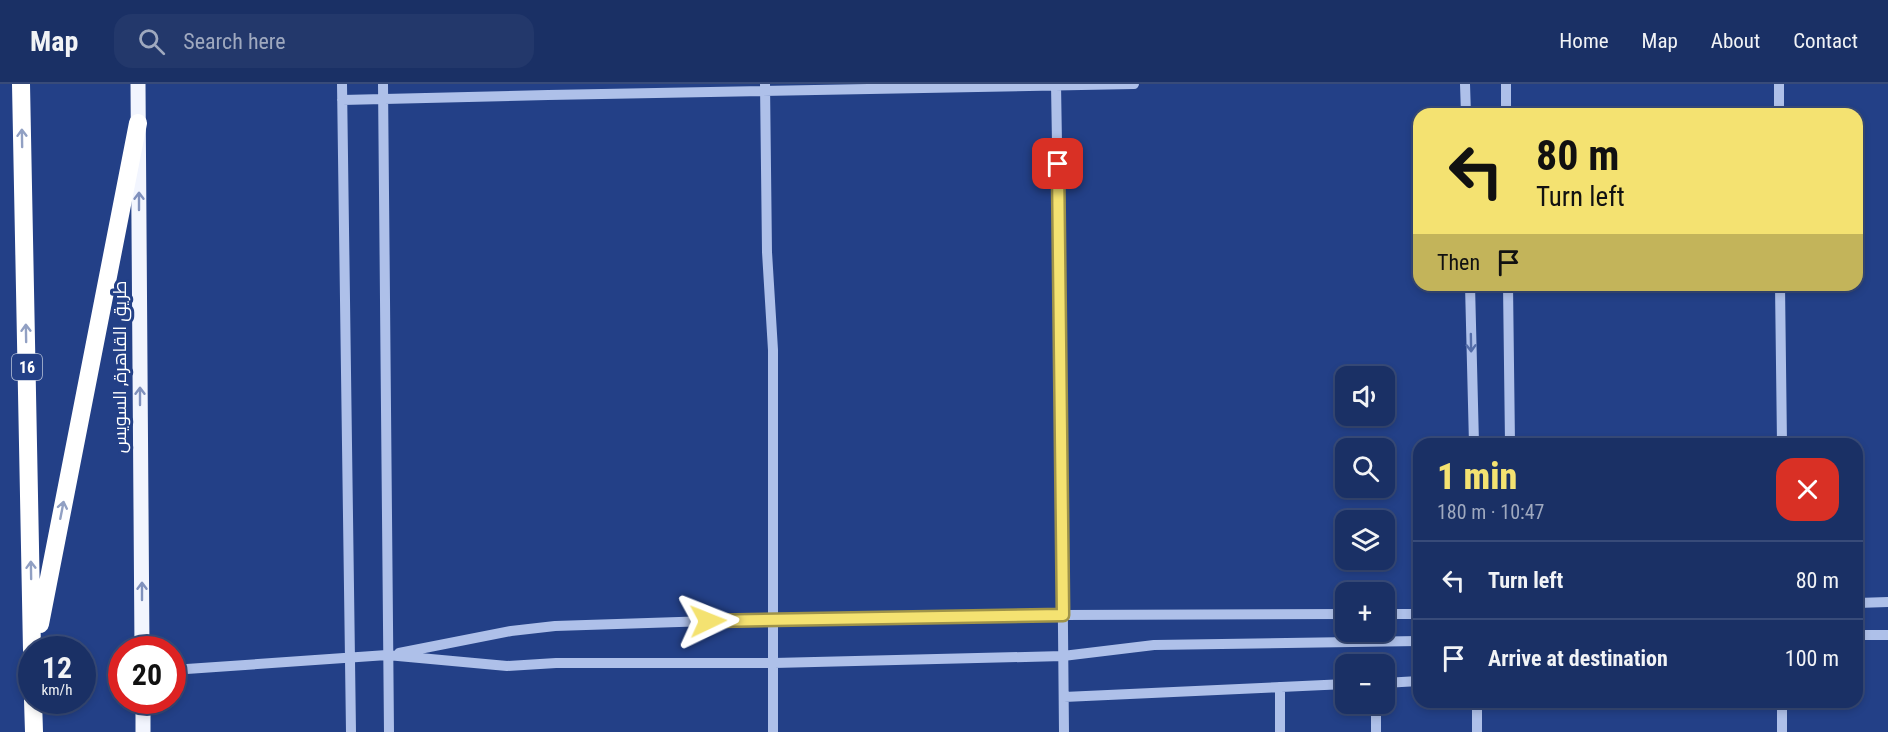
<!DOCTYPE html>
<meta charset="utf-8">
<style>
:root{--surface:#1a3065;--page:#23386b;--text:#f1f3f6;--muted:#9fa9bf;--line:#384b79;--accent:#f4e271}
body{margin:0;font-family:"Roboto Condensed",Cairo,sans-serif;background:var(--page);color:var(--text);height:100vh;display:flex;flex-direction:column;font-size:22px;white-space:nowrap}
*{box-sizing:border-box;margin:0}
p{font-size:20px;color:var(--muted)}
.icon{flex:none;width:33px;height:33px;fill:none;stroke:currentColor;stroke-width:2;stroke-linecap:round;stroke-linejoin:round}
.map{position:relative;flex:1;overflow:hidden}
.side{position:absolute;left:1413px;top:354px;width:450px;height:270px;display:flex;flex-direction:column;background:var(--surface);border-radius:18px;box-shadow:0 3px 9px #0003,0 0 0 2px var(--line)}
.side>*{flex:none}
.hud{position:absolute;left:1413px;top:24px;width:450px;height:183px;border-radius:18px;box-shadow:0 3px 9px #0003,0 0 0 2px var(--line);background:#f4e271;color:#111;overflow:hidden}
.buttons{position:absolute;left:1335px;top:282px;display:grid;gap:12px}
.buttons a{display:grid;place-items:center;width:60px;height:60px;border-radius:12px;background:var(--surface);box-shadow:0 3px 9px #0003,0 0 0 2px var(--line);font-size:30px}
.speed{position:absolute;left:18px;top:552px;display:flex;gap:12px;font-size:30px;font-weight:700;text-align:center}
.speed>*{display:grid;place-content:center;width:78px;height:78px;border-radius:50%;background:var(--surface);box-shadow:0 3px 9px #0003,0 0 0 2px var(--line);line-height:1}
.speed small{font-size:15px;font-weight:400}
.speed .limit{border:9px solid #d22;background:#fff;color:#111}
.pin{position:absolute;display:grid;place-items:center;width:51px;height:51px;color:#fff;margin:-26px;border-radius:12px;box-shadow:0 3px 9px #0006}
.me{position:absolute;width:66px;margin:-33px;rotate:88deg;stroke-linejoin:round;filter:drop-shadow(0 0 4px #0008)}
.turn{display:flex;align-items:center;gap:21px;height:126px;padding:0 24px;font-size:27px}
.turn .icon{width:78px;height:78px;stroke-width:2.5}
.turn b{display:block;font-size:42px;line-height:51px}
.then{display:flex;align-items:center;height:57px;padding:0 24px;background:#0003;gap:12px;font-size:22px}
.round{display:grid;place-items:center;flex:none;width:63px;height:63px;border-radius:18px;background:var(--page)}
.overview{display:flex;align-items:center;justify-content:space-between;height:102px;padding:0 24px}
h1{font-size:36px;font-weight:800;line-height:45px;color:var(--accent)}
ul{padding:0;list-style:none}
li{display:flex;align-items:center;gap:18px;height:78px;padding:0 24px;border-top:2px solid var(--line)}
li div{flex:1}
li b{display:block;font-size:22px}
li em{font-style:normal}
header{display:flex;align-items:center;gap:36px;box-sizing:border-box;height:84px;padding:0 30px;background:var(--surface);border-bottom:2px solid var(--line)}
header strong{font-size:28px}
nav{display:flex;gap:33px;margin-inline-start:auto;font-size:21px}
.search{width:420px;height:54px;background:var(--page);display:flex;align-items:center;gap:15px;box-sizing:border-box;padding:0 21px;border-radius:18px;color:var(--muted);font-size:22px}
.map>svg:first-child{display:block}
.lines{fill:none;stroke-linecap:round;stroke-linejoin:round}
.minor{stroke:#aec0e9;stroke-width:10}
.major{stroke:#f2f5fe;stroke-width:15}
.highway{stroke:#fff;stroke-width:18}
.oneway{stroke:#91a0c3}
.oneway2{stroke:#8091bd}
.oneway3{stroke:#546da9}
.route-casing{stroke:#9f9349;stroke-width:15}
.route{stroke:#f4e271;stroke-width:10}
.labels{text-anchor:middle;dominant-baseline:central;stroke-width:6;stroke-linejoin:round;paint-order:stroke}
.shield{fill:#234087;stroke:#bdc6db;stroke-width:1.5}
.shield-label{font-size:16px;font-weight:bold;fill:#fff}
.street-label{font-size:18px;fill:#fff;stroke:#234087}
</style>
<header>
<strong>Map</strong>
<div class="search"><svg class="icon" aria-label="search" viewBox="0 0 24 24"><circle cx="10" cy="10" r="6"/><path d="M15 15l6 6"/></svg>Search here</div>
<nav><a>Home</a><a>Map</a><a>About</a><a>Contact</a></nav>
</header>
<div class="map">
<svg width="1888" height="648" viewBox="0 0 1888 648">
<rect width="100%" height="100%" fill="#234087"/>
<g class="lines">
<path class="minor" d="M 342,0 L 351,648
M 383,0 L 389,648
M 765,0 L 767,168 L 773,266 L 773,648
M 1056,0 L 1060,240 L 1064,648
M 1465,0 L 1466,30
M 1506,0 L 1506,30
M 1779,0 L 1779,30
M 342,16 L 548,11 L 1134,0
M 1470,201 L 1474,360
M 1508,201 L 1510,360
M 1780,201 L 1782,360
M 1857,519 L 1888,518
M 1384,530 L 1419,530
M 1857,551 L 1888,551
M 399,569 L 511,547 L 555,542 L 774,535 L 1063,531 L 1346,530
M 172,586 L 387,571 L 507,582 L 556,579 L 774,579 L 1063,572 L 1154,561 L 1419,557
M 1384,599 L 1419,597
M 1064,613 L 1346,600
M 1376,620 L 1376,648
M 1280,648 L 1280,603
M 1477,648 L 1477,618
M 1782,648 L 1782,618"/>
<path class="major" d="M 138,0 L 142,566
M 143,616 L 143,648"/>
<path class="highway" d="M 21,0 L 32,566
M 40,540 L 138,39
M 33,616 L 34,648"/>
</g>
<defs><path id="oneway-shaft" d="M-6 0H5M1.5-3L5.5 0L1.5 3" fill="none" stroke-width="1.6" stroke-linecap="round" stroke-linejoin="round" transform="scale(1.5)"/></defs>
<g class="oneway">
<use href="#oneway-shaft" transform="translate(22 54) rotate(-91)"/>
<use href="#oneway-shaft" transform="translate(26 249) rotate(-91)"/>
<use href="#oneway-shaft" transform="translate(62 426) rotate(-79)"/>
<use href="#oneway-shaft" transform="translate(31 486) rotate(-91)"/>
</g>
<g class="oneway2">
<use href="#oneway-shaft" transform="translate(139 117) rotate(-90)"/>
<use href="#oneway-shaft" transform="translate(140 312) rotate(-90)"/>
<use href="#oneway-shaft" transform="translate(142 507) rotate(-90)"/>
</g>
<use class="oneway3" href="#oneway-shaft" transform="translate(1471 259) rotate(89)"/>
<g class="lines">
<g class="route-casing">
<path id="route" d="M 708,537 L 1063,531 L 1058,80"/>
</g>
<use href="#route" class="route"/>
</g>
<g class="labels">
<rect class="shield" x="12" y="270" width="30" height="26" rx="4.5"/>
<g class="shield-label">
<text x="27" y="283">16</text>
</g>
<g class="street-label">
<text transform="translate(119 283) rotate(-90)">طريق القاهرة, السويس</text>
</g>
</g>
</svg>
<div class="buttons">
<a><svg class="icon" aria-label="sound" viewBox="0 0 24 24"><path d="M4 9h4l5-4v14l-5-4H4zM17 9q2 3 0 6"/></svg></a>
<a><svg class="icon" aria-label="search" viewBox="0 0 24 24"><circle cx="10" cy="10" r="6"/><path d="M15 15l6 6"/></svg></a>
<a><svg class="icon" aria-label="layers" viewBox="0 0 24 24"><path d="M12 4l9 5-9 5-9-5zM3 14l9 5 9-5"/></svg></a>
<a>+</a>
<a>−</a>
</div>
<div class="speed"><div>12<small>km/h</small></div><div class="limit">20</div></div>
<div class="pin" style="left:1058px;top:80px;background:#d93025"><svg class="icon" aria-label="arrive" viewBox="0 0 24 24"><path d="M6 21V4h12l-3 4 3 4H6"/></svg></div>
<svg class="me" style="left:708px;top:537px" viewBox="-20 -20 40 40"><path d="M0-17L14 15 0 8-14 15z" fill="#f4e271" stroke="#fff" stroke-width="4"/></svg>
<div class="hud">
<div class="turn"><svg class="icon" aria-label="left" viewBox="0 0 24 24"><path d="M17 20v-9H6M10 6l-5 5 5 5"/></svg><div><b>80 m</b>Turn left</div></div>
<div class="then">Then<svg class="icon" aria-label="arrive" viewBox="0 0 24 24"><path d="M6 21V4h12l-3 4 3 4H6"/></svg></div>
</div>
<section class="side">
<div class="overview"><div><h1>1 min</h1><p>180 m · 10:47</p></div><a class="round" style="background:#d93025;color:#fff"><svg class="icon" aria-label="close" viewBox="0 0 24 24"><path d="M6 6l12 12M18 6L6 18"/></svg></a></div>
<ul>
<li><svg class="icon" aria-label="left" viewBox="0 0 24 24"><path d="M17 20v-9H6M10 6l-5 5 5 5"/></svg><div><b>Turn left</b></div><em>80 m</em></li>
<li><svg class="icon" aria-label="arrive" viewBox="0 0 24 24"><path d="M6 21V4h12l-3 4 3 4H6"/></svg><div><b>Arrive at destination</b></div><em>100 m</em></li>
</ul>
</section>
</div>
